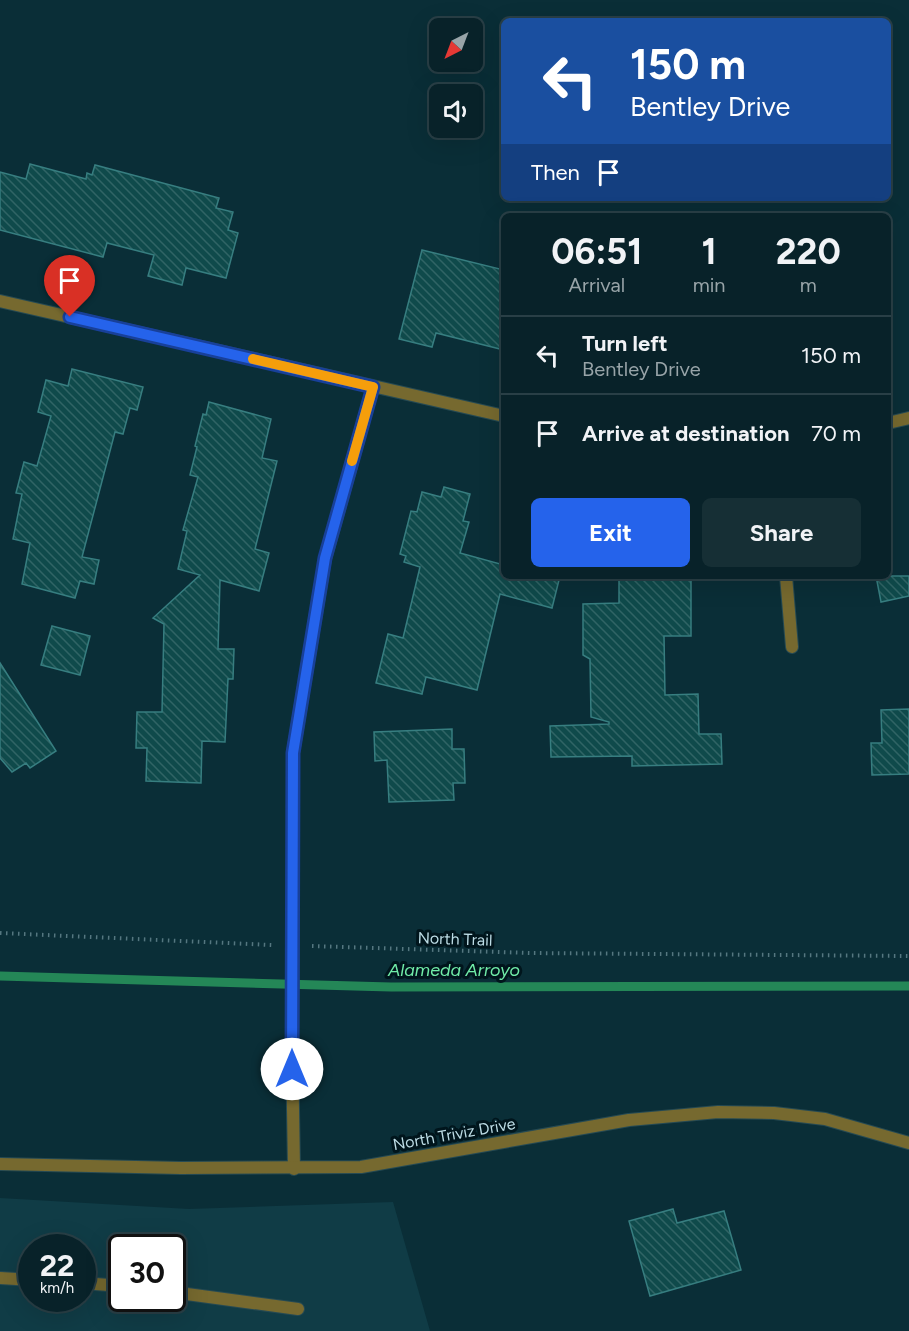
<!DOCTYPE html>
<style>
:root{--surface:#082229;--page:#162f35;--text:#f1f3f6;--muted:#98a4a8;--line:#293f46;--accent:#2563eb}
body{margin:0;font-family:Figtree,sans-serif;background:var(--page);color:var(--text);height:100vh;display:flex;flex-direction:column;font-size:22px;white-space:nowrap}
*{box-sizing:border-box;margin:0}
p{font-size:20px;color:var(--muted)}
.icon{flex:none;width:33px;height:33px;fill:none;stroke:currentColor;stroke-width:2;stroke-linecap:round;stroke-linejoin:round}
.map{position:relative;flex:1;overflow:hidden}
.sheet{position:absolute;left:501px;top:213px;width:390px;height:366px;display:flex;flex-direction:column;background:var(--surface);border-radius:9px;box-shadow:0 6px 24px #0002,0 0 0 2px var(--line)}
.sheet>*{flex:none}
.top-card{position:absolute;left:501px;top:18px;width:390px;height:183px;border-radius:9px;box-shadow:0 6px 24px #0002,0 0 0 2px var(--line);background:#1a4fa0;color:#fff;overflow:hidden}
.needle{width:39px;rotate:222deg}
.tools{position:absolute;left:429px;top:18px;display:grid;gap:12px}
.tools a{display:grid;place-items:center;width:54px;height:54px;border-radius:9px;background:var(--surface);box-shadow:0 6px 24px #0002,0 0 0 2px var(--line);font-size:30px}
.speed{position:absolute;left:18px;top:1234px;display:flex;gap:12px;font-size:30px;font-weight:700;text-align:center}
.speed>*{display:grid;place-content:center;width:78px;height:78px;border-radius:50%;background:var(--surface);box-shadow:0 6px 24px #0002,0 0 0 2px var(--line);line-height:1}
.speed small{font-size:15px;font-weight:400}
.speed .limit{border:3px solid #111;border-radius:9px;background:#fff;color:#111}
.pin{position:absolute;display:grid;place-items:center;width:51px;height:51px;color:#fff;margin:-62px -26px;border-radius:50% 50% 50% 0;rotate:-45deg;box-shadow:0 0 6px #0007}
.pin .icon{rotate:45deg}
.me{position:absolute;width:66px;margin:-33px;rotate:0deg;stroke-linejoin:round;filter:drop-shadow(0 0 4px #0008)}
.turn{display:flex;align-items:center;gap:21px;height:126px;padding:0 30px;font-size:27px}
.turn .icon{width:78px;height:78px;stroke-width:2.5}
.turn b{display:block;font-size:42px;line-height:51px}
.then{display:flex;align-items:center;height:57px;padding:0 30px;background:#0003;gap:12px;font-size:22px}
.eta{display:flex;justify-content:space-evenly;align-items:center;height:102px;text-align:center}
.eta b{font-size:36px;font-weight:700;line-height:42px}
.primary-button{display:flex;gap:12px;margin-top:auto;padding:12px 30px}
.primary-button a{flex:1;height:69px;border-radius:9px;background:var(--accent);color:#fff;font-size:24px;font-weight:700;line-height:69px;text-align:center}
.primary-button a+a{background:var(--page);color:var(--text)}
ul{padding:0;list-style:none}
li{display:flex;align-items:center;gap:18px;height:78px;padding:0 30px;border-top:2px solid var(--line)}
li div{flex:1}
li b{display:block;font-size:22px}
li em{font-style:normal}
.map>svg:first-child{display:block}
.built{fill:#103c46;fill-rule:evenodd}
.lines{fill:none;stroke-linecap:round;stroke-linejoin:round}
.stream{stroke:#248757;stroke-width:9}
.building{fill:url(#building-back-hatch);stroke:#377e80;stroke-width:1.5}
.service-casing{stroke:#264a53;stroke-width:14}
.minor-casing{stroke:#264a53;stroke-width:14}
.tertiary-casing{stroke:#264a53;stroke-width:14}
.path{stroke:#557780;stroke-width:4;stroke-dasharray:1.5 4.5;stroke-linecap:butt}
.service{stroke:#76692f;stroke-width:12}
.minor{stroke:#76692f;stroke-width:12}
.tertiary{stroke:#76692f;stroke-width:12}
.minor-bridge-casing{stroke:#264a53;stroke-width:14;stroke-linecap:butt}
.minor-bridge{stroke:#76692f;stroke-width:12}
.route-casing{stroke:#184099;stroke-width:15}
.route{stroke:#2563eb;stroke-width:10}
.slow{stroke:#f59e0b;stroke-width:10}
.labels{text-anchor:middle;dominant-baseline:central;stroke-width:6;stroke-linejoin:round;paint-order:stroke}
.street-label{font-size:16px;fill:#bcdce5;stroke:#00151c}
.water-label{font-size:18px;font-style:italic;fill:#70eca8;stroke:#00151c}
</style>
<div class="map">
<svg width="909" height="1331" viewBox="0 0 909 1331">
<defs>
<pattern id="building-back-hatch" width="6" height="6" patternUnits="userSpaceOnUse" patternTransform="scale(1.5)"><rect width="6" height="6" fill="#0f4a4b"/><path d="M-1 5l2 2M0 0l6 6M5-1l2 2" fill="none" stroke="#306465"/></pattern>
</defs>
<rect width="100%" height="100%" fill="#0a2e37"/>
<path class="built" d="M 0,1198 L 189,1209 L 393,1202 L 430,1331 L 0,1331 ZM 32,1248 L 82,1248 L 82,1299 L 32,1299 ZM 122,1248 L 172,1248 L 172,1299 L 122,1299 Z"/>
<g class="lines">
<path class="stream" d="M 0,976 L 391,987 L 909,986"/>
</g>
<path class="building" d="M 30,164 L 86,179 L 87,173 L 92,175 L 95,165 L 219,198 L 216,208 L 233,212 L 228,230 L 238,233 L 226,278 L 186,268 L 182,285 L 148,276 L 154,255 L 107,243 L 103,257 L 0,230 L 0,172 L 26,179 Z
M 422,250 L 504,270 L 504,350 L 436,333 L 432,347 L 399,339 Z
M 72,369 L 143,387 L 137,410 L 130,408 L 123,434 L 115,432 L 82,557 L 99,560 L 94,584 L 80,581 L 75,598 L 22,584 L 30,543 L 13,539 L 22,494 L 16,493 L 24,462 L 37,466 L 51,416 L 38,412 L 46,380 L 68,386 Z
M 209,402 L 271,419 L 262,458 L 277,461 L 255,549 L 269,553 L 259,591 L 220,580 L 218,649 L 234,649 L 233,679 L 228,679 L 225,742 L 202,741 L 201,783 L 146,781 L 147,748 L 136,748 L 137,712 L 162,712 L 164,624 L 153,618 L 200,575 L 178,569 L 187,531 L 183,530 L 198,477 L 190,475 L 197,447 L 195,446 L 203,414 L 206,415 Z
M 444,487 L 470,494 L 463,521 L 469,522 L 460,553 L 504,565 L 504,576 L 560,576 L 552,608 L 500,594 L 477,690 L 426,677 L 422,694 L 376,683 L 388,634 L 403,638 L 420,567 L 404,562 L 406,556 L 400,554 L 411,511 L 417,512 L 422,492 L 441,497 Z
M 619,576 L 691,576 L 691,636 L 664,636 L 665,695 L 698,694 L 699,734 L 721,734 L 722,764 L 632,766 L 632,756 L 551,757 L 550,726 L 609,724 L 609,722 L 591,717 L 590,659 L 583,655 L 583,604 L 619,603 Z
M 876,576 L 909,576 L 909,596 L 881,602 Z
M 52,626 L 90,636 L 80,675 L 41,665 Z
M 0,663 L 56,751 L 30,768 L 26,763 L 12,772 L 0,758 Z
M 909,709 L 909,774 L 872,775 L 871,743 L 882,743 L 881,710 Z
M 452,729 L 452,749 L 464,749 L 465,783 L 453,783 L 454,800 L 389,802 L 387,760 L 375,761 L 374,732 Z
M 673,1209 L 677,1223 L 724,1211 L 741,1270 L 650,1296 L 629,1221 Z"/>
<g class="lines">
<g class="service-casing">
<path id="service" d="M 0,1278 L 32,1280
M 82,1283 L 122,1286
M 172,1292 L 298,1309"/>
</g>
<g class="minor-casing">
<path id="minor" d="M 0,301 L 504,416
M 888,423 L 909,418
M 786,576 L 792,647
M 293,909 L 293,753 L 325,559 L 373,387
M 292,1049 L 294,1169"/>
</g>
<g class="tertiary-casing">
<path id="tertiary" d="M 0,1164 L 181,1168 L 361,1167 L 629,1120 L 718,1112 L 774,1113 L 825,1119 L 909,1143"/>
</g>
<path class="path" d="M 0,933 L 272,945
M 312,946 L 530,953 L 909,956"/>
<use href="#service" class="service"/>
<use href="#minor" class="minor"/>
<use href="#tertiary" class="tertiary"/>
<g class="minor-bridge-casing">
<path id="minor-bridge" d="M 292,1049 L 293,909"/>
</g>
<use href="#minor-bridge" class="minor-bridge"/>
</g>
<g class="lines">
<g class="route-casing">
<path id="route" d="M 70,317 L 373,387 L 325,558 L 293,753 L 292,1069"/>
</g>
<use href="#route" class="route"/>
<path class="slow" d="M 253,359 L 373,387 L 352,461"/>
</g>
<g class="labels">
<g class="street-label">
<text transform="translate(455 939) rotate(2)">North Trail</text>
<text transform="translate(454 1134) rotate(-10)">North Triviz Drive</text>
</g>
<g class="water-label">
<text x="454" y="970">Alameda Arroyo</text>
</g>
</g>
</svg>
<div class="tools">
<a><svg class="needle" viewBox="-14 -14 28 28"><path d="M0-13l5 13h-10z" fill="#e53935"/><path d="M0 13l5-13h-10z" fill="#98a4a8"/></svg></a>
<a><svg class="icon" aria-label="sound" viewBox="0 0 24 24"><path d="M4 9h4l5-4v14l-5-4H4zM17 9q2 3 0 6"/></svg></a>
</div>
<div class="speed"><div>22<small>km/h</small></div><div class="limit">30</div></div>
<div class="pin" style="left:70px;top:317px;background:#d93025"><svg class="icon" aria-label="arrive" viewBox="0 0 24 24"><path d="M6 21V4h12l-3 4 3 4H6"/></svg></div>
<svg class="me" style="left:292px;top:1069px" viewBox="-20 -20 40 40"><circle r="19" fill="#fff"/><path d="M0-13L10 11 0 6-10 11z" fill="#2563eb"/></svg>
<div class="top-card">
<div class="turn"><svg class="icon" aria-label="left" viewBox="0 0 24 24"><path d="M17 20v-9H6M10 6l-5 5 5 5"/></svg><div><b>150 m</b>Bentley Drive</div></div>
<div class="then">Then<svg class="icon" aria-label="arrive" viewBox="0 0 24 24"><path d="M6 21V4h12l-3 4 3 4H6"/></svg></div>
</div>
<section class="sheet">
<div class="eta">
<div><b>06:51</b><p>Arrival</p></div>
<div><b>1</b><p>min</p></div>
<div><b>220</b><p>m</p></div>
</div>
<ul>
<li><svg class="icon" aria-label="left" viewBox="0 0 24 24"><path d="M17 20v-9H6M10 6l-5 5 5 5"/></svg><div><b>Turn left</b><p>Bentley Drive</p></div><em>150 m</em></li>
<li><svg class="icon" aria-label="arrive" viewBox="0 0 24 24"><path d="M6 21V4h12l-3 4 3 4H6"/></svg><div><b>Arrive at destination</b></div><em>70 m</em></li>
</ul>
<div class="primary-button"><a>Exit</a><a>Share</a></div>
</section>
</div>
